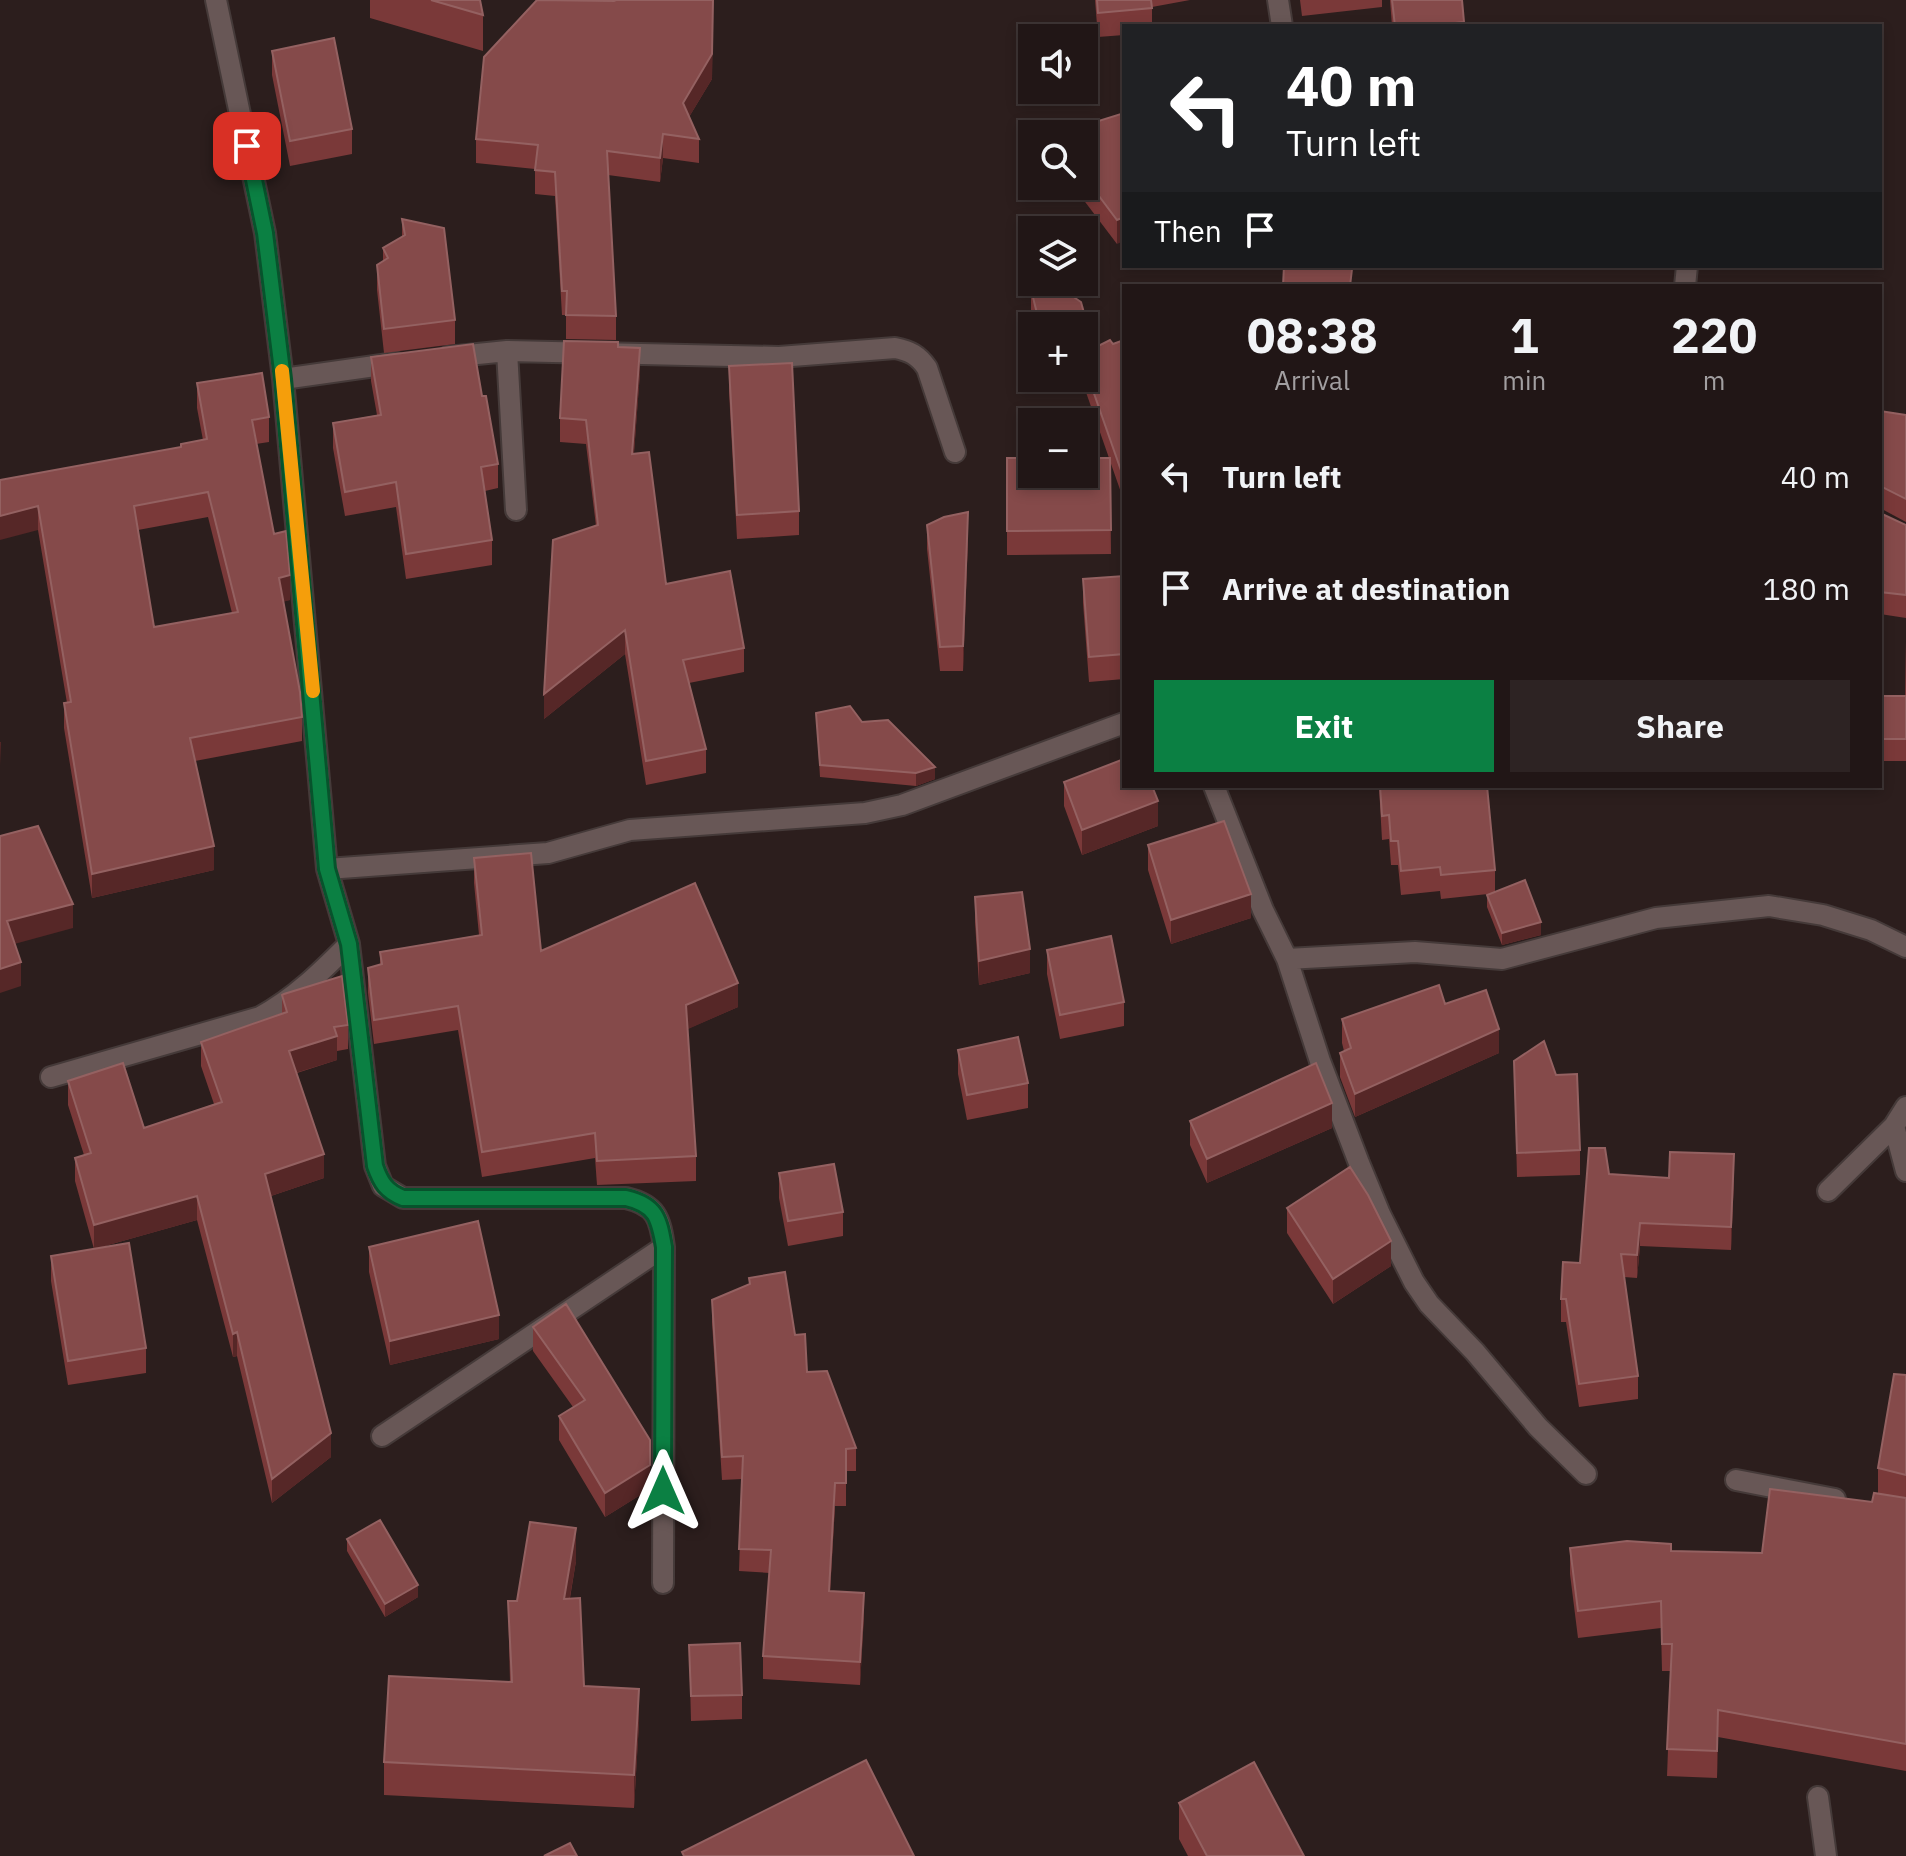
<!DOCTYPE html>
<meta charset="utf-8">
<style>
:root{--surface:#211616;--page:#2d2323;--text:#f1f3f6;--muted:#a29fa1;--line:#3e3535;--accent:#0b8043}
body{margin:0;font-family:"IBM Plex Sans",sans-serif;background:var(--page);color:var(--text);height:100vh;display:flex;flex-direction:column;font-size:30px;white-space:nowrap}
*{box-sizing:border-box;margin:0}
p{font-size:26px;color:var(--muted)}
.icon{flex:none;width:44px;height:44px;fill:none;stroke:currentColor;stroke-width:2;stroke-linecap:round;stroke-linejoin:round}
.map{position:relative;flex:1;overflow:hidden}
.details{position:absolute;left:1122px;top:284px;width:760px;height:504px;display:flex;flex-direction:column;background:var(--surface);border-radius:0px;box-shadow:0 4px 12px #0003,0 0 0 2px var(--line)}
.details>*{flex:none}
.banner{position:absolute;left:1122px;top:24px;width:760px;height:244px;border-radius:0px;box-shadow:0 4px 12px #0003,0 0 0 2px var(--line);background:#202124;color:#fff;overflow:hidden}
.tools{position:absolute;left:1018px;top:24px;display:grid;gap:16px}
.tools a{display:grid;place-items:center;width:80px;height:80px;border-radius:0px;background:var(--surface);box-shadow:0 4px 12px #0003,0 0 0 2px var(--line);font-size:40px}
.pin{position:absolute;display:grid;place-items:center;width:68px;height:68px;color:#fff;margin:-34px;border-radius:16px;box-shadow:0 4px 12px #0006}
.me{position:absolute;width:88px;margin:-44px;rotate:0deg;stroke-linejoin:round;filter:drop-shadow(0 0 6px #0008)}
.turn{display:flex;align-items:center;gap:28px;height:168px;padding:0 32px;font-size:36px}
.turn .icon{width:104px;height:104px;stroke-width:2.5}
.turn b{display:block;font-size:56px;line-height:68px}
.then{display:flex;align-items:center;height:76px;padding:0 32px;background:#0003;gap:16px;font-size:30px}
.eta{display:flex;justify-content:space-evenly;align-items:center;height:136px;text-align:center}
.eta b{font-size:48px;font-weight:700;line-height:56px}
.primary-button{display:flex;gap:16px;margin-top:auto;padding:16px 32px}
.primary-button a{flex:1;height:92px;border-radius:0px;background:var(--accent);color:#fff;font-size:32px;font-weight:700;line-height:92px;text-align:center}
.primary-button a+a{background:var(--page);color:var(--text)}
ul{padding:0;list-style:none}
li{display:flex;align-items:center;gap:24px;height:112px;padding:0 32px}
li div{flex:1}
li b{display:block;font-size:30px}
li em{font-style:normal}
.map>svg:first-child{display:block}
.lines{fill:none;stroke-linecap:round;stroke-linejoin:round}
.minor-casing{stroke:#453a39;stroke-width:24}
.minor{stroke:#685756;stroke-width:20}
.wall{fill:#7a3939;fill-rule:evenodd}
.shaded-wall{fill:#562727}
.building{fill:#854a4a;stroke:#946161;stroke-width:2;fill-rule:evenodd}
.route-casing{stroke:#07532c;stroke-width:20}
.route{stroke:#0b8043;stroke-width:14}
.slow{stroke:#f59e0b;stroke-width:14}
</style>
<div class="map">
<svg width="1906" height="1856" viewBox="0 0 1906 1856">
<rect width="100%" height="100%" fill="#2c1e1d"/>
<g class="lines">
<g class="minor-casing">
<path id="minor" d="M 216,0 L 265,233 L 283,379 L 327,869 L 349,944 L 375,1166 L 383,1186 L 403,1198 L 626,1198 C 656,1205 660,1218 664,1247 L 663,1583
M 1278,0 L 1282,26
M 1685,286 L 1687,266
M 507,351 L 516,510
M 448,357 L 507,351 L 779,357 L 895,348 C 910,351 918,355 927,368 L 955,452
M 283,379 L 396,363
M 1214,786 L 1263,910 L 1287,959 L 1320,1061 L 1359,1163 L 1380,1214 L 1414,1282 L 1429,1304 L 1475,1352 L 1538,1427 L 1586,1474
M 327,869 L 548,853 L 630,830 L 865,813 L 902,805 L 1124,723
M 1287,959 L 1415,952 L 1502,959 L 1656,918 L 1769,906 L 1823,915 L 1871,930 L 1906,947
M 51,1077 L 260,1017 C 295,998 321,972 349,944
M 1894,1126 L 1906,1171
M 1828,1191 L 1894,1126 L 1906,1107
M 382,1436 L 664,1247
M 1736,1480 L 1835,1499
M 1818,1797 L 1826,1856"/>
</g>
<use href="#minor" class="minor"/>
</g>
<path class="wall" d="M 370,0 L 480,0 L 483,15 L 483,51 L 370,18 Z
M 713,0 L 712,79 L 689,117 L 699,139 L 699,163 L 663,158 L 660,182 L 608,175 L 616,316 L 616,340 L 566,339 L 566,315 L 562,315 L 555,196 L 535,194 L 535,169 L 476,163 L 476,139 L 614,1 Z
M 1095,0 L 1190,0 L 1152,7 L 1152,26 L 1124,26 L 1124,35 L 1098,37 Z
M 1300,0 L 1382,0 L 1382,7 L 1302,16 Z
M 1390,0 L 1462,0 L 1464,26 L 1392,26 Z
M 272,51 L 352,129 L 352,154 L 290,166 L 272,75 Z
M 1124,113 L 1117,244 L 1073,186 L 1084,186 L 1084,134 Z
M 402,219 L 455,320 L 455,344 L 384,353 L 377,290 L 377,265 L 383,262 L 383,248 L 402,237 Z
M 1232,266 L 1271,266 L 1271,270 Z
M 1031,289 L 1062,289 L 1081,302 L 1091,338 L 1091,349 L 1110,340 L 1113,344 L 1124,340 L 1124,501 L 1110,461 L 1111,554 L 1007,555 L 1007,458 L 1032,458 L 1032,474 L 1084,474 L 1084,458 L 1109,458 L 1081,378 L 1084,378 L 1084,326 L 1034,326 L 1031,313 Z
M 618,347 L 640,372 L 634,453 L 666,584 L 744,648 L 744,672 L 689,683 L 706,749 L 706,773 L 646,785 L 625,654 L 544,719 L 596,526 L 586,444 L 560,442 L 560,418 Z
M 371,357 L 482,396 L 498,464 L 498,488 L 485,491 L 492,540 L 492,565 L 406,579 L 396,507 L 345,516 L 333,448 L 333,423 L 377,415 L 371,381 Z
M 729,366 L 799,511 L 799,535 L 737,539 L 729,391 Z
M 197,383 L 269,417 L 269,442 L 256,444 L 274,534 L 290,600 L 283,601 L 302,717 L 302,741 L 195,761 L 214,870 L 92,898 L 64,728 L 64,703 L 67,703 L 38,530 L 0,480 L 181,447 L 203,440 L 197,408 ZM 208,517 L 232,613 L 154,627 L 138,530 Z
M 1880,411 L 1906,415 L 1906,522 L 1880,508 Z
M 1880,513 L 1906,525 L 1906,618 L 1880,614 Z
M 927,525 L 968,537 L 963,671 L 940,671 L 927,549 Z
M 1124,576 L 1124,679 L 1089,682 L 1083,603 L 1083,579 Z
M 1906,641 L 1906,761 L 1880,761 L 1880,696 L 1905,696 Z
M 816,713 L 862,722 L 935,779 L 916,786 L 820,777 Z
M 1064,782 L 1158,826 L 1082,855 L 1064,806 Z
M 1379,786 L 1487,786 L 1495,870 L 1495,892 L 1541,935 L 1502,945 L 1487,907 L 1487,895 L 1488,894 L 1441,899 L 1440,891 L 1401,895 L 1398,865 L 1391,865 L 1389,839 L 1382,840 Z
M 1148,845 L 1251,918 L 1171,944 L 1148,870 Z
M 474,858 L 541,951 L 738,1007 L 687,1029 L 696,1156 L 696,1181 L 597,1185 L 595,1158 L 482,1177 L 458,1030 L 374,1044 L 368,993 L 368,968 L 380,965 L 380,952 L 479,935 L 474,883 Z
M 975,897 L 1030,973 L 979,985 L 975,922 Z
M 1047,950 L 1124,1002 L 1124,1026 L 1060,1039 L 1047,974 Z
M 282,995 L 348,1025 L 348,1049 L 337,1051 L 337,1060 L 297,1073 L 324,1178 L 271,1196 L 331,1457 L 272,1503 L 237,1356 L 233,1357 L 197,1220 L 94,1249 L 75,1181 L 75,1158 L 84,1155 L 68,1105 L 68,1081 L 144,1128 L 214,1104 L 201,1066 L 201,1042 L 282,1013 Z
M 1445,1004 L 1499,1053 L 1355,1117 L 1340,1077 L 1340,1053 L 1344,1051 L 1342,1043 L 1342,1019 Z
M 958,1050 L 1028,1083 L 1028,1108 L 967,1120 L 958,1074 Z
M 1514,1061 L 1580,1150 L 1580,1175 L 1517,1177 Z
M 1190,1121 L 1332,1128 L 1207,1183 L 1190,1145 Z
M 779,1173 L 843,1212 L 843,1236 L 788,1246 L 779,1198 Z
M 1609,1174 L 1669,1178 L 1734,1177 L 1731,1250 L 1640,1246 L 1637,1278 L 1624,1277 L 1638,1376 L 1638,1399 L 1579,1407 L 1566,1322 L 1561,1322 L 1561,1299 L 1580,1263 Z
M 1287,1208 L 1391,1266 L 1333,1304 L 1287,1233 Z
M 369,1247 L 499,1339 L 390,1365 L 369,1272 Z
M 51,1256 L 146,1348 L 146,1373 L 68,1385 L 51,1281 Z
M 749,1278 L 795,1335 L 807,1372 L 856,1448 L 856,1471 L 846,1471 L 846,1506 L 835,1506 L 830,1591 L 864,1615 L 860,1685 L 763,1679 L 763,1656 L 770,1573 L 739,1571 L 742,1479 L 722,1480 L 712,1322 L 712,1300 L 749,1285 Z
M 533,1327 L 650,1440 L 650,1489 L 605,1517 L 559,1440 L 559,1416 L 573,1407 L 533,1351 Z
M 1906,1375 L 1906,1771 L 1718,1737 L 1717,1778 L 1667,1776 L 1671,1671 L 1662,1671 L 1661,1628 L 1578,1638 L 1570,1574 L 1570,1548 L 1762,1553 L 1872,1502 L 1878,1494 L 1878,1468 Z
M 347,1539 L 418,1597 L 385,1617 L 347,1551 Z
M 576,1561 L 570,1598 L 584,1686 L 639,1722 L 634,1808 L 384,1795 L 384,1762 L 510,1682 L 508,1601 L 517,1601 Z
M 689,1645 L 742,1695 L 742,1719 L 691,1721 Z
M 1179,1803 L 1304,1856 L 1188,1856 L 1179,1839 Z"/>
<path class="shaded-wall" d="M 713,0 L 712,79 L 683,127 L 683,103 Z
M 663,134 L 663,158 L 660,182 L 660,158 Z
M 1124,217 L 1124,241 L 1117,244 L 1117,220 Z
M 1091,338 L 1091,363 L 1084,365 L 1084,341 Z
M 640,348 L 640,372 L 632,478 L 632,454 Z
M 38,506 L 38,530 L 0,540 L 0,516 Z
M 968,512 L 968,537 L 963,671 L 963,646 Z
M 290,575 L 290,600 L 279,603 L 279,578 Z
M 625,630 L 625,654 L 544,719 L 544,694 Z
M 0,742 L 1,742 L 0,766 Z
M 935,767 L 935,779 L 916,786 L 916,773 Z
M 1158,801 L 1158,826 L 1082,855 L 1082,830 Z
M 214,846 L 214,870 L 92,898 L 92,874 Z
M 1251,894 L 1251,918 L 1171,944 L 1171,920 Z
M 73,904 L 73,928 L 7,946 L 7,921 Z
M 1541,922 L 1541,935 L 1502,945 L 1502,933 Z
M 1030,949 L 1030,973 L 979,985 L 979,961 Z
M 21,962 L 21,986 L 0,993 L 0,969 Z
M 738,983 L 738,1007 L 686,1030 L 686,1005 Z
M 1499,1029 L 1499,1053 L 1355,1117 L 1355,1094 Z
M 337,1036 L 337,1060 L 289,1075 L 289,1051 Z
M 1332,1103 L 1332,1128 L 1207,1183 L 1207,1159 Z
M 324,1154 L 324,1178 L 265,1198 L 265,1174 Z
M 1734,1154 L 1734,1177 L 1731,1250 L 1731,1227 Z
M 197,1196 L 197,1220 L 94,1249 L 94,1225 Z
M 1640,1223 L 1640,1246 L 1637,1278 L 1637,1255 Z
M 1391,1241 L 1391,1266 L 1333,1304 L 1333,1279 Z
M 499,1315 L 499,1339 L 390,1365 L 390,1341 Z
M 237,1332 L 237,1356 L 233,1357 L 233,1334 Z
M 331,1433 L 331,1457 L 272,1503 L 272,1479 Z
M 650,1465 L 650,1489 L 605,1517 L 605,1493 Z
M 835,1483 L 835,1506 L 829,1613 L 829,1591 Z
M 576,1528 L 576,1561 L 564,1631 L 564,1599 Z
M 418,1585 L 418,1597 L 385,1617 L 385,1604 Z
M 864,1593 L 864,1615 L 860,1685 L 860,1662 Z
M 639,1689 L 639,1722 L 634,1808 L 634,1775 Z
M 1718,1710 L 1718,1737 L 1717,1778 L 1717,1751 Z"/>
<path class="building" d="M 431,0 L 480,0 L 483,15 Z
M 537,0 L 614,1 L 616,0 L 713,0 L 712,54 L 683,103 L 699,139 L 663,134 L 660,158 L 607,151 L 616,316 L 566,315 L 567,291 L 562,291 L 555,172 L 535,170 L 538,145 L 476,139 L 484,57 Z
M 1097,0 L 1151,0 L 1152,8 L 1098,13 Z
M 1392,0 L 1462,0 L 1464,22 L 1428,26 L 1395,26 Z
M 334,38 L 352,129 L 290,141 L 272,51 Z
M 1124,113 L 1124,217 L 1117,220 L 1084,176 L 1084,134 L 1057,134 Z
M 402,219 L 444,228 L 455,320 L 384,329 L 377,265 L 388,258 L 383,248 L 405,235 Z
M 1284,266 L 1316,266 L 1352,269 L 1350,286 L 1283,286 Z
M 1031,289 L 1062,289 L 1081,302 L 1091,338 L 1084,341 L 1084,326 L 1040,326 Z
M 1110,340 L 1113,344 L 1124,340 L 1124,479 L 1084,365 L 1084,353 Z
M 564,341 L 618,342 L 618,347 L 640,348 L 632,454 L 649,452 L 666,584 L 730,571 L 744,648 L 683,660 L 706,749 L 646,761 L 625,630 L 544,694 L 553,540 L 598,525 L 586,420 L 560,418 Z
M 473,344 L 482,396 L 486,396 L 498,464 L 481,467 L 492,540 L 406,554 L 396,482 L 345,492 L 333,423 L 381,415 L 371,357 Z
M 792,363 L 799,511 L 737,515 L 729,366 Z
M 262,373 L 269,417 L 252,420 L 274,534 L 286,531 L 290,575 L 279,578 L 300,692 L 302,717 L 190,738 L 214,846 L 92,874 L 64,703 L 71,702 L 38,506 L 0,516 L 0,480 L 181,447 L 181,444 L 207,439 L 197,383 ZM 208,492 L 238,612 L 154,627 L 134,506 Z
M 1880,411 L 1906,415 L 1906,499 L 1880,486 Z
M 1007,458 L 1032,458 L 1032,474 L 1084,474 L 1084,458 L 1110,458 L 1111,530 L 1007,531 Z
M 968,512 L 963,646 L 940,647 L 927,525 L 944,517 Z
M 1880,513 L 1906,525 L 1906,595 L 1880,592 Z
M 1124,576 L 1124,654 L 1089,657 L 1083,579 Z
M 1880,696 L 1906,696 L 1906,739 L 1880,739 Z
M 850,706 L 862,722 L 888,720 L 935,767 L 916,773 L 820,765 L 816,713 Z
M 1124,759 L 1124,786 L 1152,786 L 1158,801 L 1082,830 L 1064,782 Z
M 1380,786 L 1487,786 L 1495,870 L 1441,875 L 1440,867 L 1401,871 L 1398,841 L 1391,841 L 1389,815 L 1382,816 Z
M 1224,821 L 1251,894 L 1171,920 L 1148,845 Z
M 38,826 L 73,904 L 7,921 L 21,962 L 0,969 L 0,836 Z
M 531,853 L 541,951 L 695,883 L 738,983 L 686,1005 L 696,1156 L 597,1161 L 595,1133 L 482,1152 L 458,1006 L 374,1020 L 368,968 L 382,964 L 380,952 L 482,935 L 474,858 Z
M 1525,880 L 1541,922 L 1502,933 L 1487,895 Z
M 1022,892 L 1030,949 L 979,961 L 975,897 Z
M 1111,936 L 1124,1002 L 1060,1015 L 1047,950 Z
M 342,976 L 348,1025 L 334,1027 L 337,1036 L 289,1051 L 324,1154 L 265,1174 L 331,1433 L 272,1479 L 237,1332 L 233,1334 L 197,1196 L 94,1225 L 75,1158 L 91,1153 L 68,1081 L 123,1063 L 144,1128 L 222,1102 L 201,1042 L 287,1012 L 282,995 L 284,994 Z
M 1439,985 L 1445,1004 L 1486,990 L 1499,1029 L 1355,1094 L 1340,1053 L 1351,1048 L 1342,1019 Z
M 1018,1037 L 1028,1083 L 967,1095 L 958,1050 Z
M 1544,1041 L 1556,1075 L 1577,1074 L 1580,1150 L 1517,1153 L 1514,1061 Z
M 1316,1063 L 1332,1103 L 1207,1159 L 1190,1121 Z
M 1589,1148 L 1605,1148 L 1609,1174 L 1669,1178 L 1670,1152 L 1734,1154 L 1731,1227 L 1640,1223 L 1637,1255 L 1621,1254 L 1638,1376 L 1579,1384 L 1566,1299 L 1561,1299 L 1563,1262 L 1580,1263 Z
M 834,1164 L 843,1212 L 788,1221 L 779,1173 Z
M 1350,1167 L 1368,1195 L 1391,1241 L 1333,1279 L 1287,1208 Z
M 478,1221 L 499,1315 L 390,1341 L 369,1247 Z
M 129,1243 L 146,1348 L 68,1361 L 51,1256 Z
M 785,1272 L 795,1335 L 805,1334 L 807,1372 L 827,1371 L 856,1448 L 846,1449 L 846,1483 L 835,1483 L 829,1591 L 864,1593 L 860,1662 L 763,1656 L 771,1550 L 739,1549 L 743,1456 L 722,1457 L 712,1300 L 750,1284 L 749,1278 Z
M 566,1304 L 650,1440 L 650,1465 L 605,1493 L 559,1416 L 585,1400 L 533,1327 Z
M 1894,1374 L 1906,1375 L 1906,1475 L 1878,1468 Z
M 1770,1489 L 1872,1502 L 1874,1493 L 1906,1498 L 1906,1744 L 1718,1710 L 1717,1751 L 1667,1749 L 1672,1644 L 1662,1644 L 1661,1601 L 1578,1611 L 1570,1548 L 1627,1541 L 1671,1544 L 1671,1551 L 1762,1553 Z
M 380,1520 L 418,1585 L 385,1604 L 347,1539 Z
M 530,1522 L 576,1528 L 564,1599 L 580,1598 L 584,1686 L 639,1689 L 634,1775 L 384,1762 L 389,1676 L 512,1682 L 508,1601 L 517,1601 Z
M 740,1643 L 742,1695 L 691,1696 L 689,1645 Z
M 866,1760 L 914,1856 L 684,1856 L 682,1852 Z
M 1254,1762 L 1304,1856 L 1207,1856 L 1179,1803 Z
M 570,1843 L 577,1856 L 544,1856 Z"/>
<g class="lines">
<g class="route-casing">
<path id="route" d="M 247,146 L 265,233 L 283,379 L 327,869 L 349,944 L 375,1166 C 381,1183 386,1191 403,1198 L 626,1198 C 656,1205 659,1218 664,1247 L 663,1491"/>
</g>
<use href="#route" class="route"/>
<path class="slow" d="M 282,371 L 313,691"/>
</g>
</svg>
<div class="tools">
<a><svg class="icon" aria-label="sound" viewBox="0 0 24 24"><path d="M4 9h4l5-4v14l-5-4H4zM17 9q2 3 0 6"/></svg></a>
<a><svg class="icon" aria-label="search" viewBox="0 0 24 24"><circle cx="10" cy="10" r="6"/><path d="M15 15l6 6"/></svg></a>
<a><svg class="icon" aria-label="layers" viewBox="0 0 24 24"><path d="M12 4l9 5-9 5-9-5zM3 14l9 5 9-5"/></svg></a>
<a>+</a>
<a>−</a>
</div>
<div class="pin" style="left:247px;top:146px;background:#d93025"><svg class="icon" aria-label="arrive" viewBox="0 0 24 24"><path d="M6 21V4h12l-3 4 3 4H6"/></svg></div>
<svg class="me" style="left:663px;top:1491px" viewBox="-20 -20 40 40"><path d="M0-17L14 15 0 8-14 15z" fill="#0b8043" stroke="#fff" stroke-width="4"/></svg>
<div class="banner">
<div class="turn"><svg class="icon" aria-label="left" viewBox="0 0 24 24"><path d="M17 20v-9H6M10 6l-5 5 5 5"/></svg><div><b>40 m</b>Turn left</div></div>
<div class="then">Then<svg class="icon" aria-label="arrive" viewBox="0 0 24 24"><path d="M6 21V4h12l-3 4 3 4H6"/></svg></div>
</div>
<section class="details">
<div class="eta">
<div><b>08:38</b><p>Arrival</p></div>
<div><b>1</b><p>min</p></div>
<div><b>220</b><p>m</p></div>
</div>
<ul>
<li><svg class="icon" aria-label="left" viewBox="0 0 24 24"><path d="M17 20v-9H6M10 6l-5 5 5 5"/></svg><div><b>Turn left</b></div><em>40 m</em></li>
<li><svg class="icon" aria-label="arrive" viewBox="0 0 24 24"><path d="M6 21V4h12l-3 4 3 4H6"/></svg><div><b>Arrive at destination</b></div><em>180 m</em></li>
</ul>
<div class="primary-button"><a>Exit</a><a>Share</a></div>
</section>
</div>
